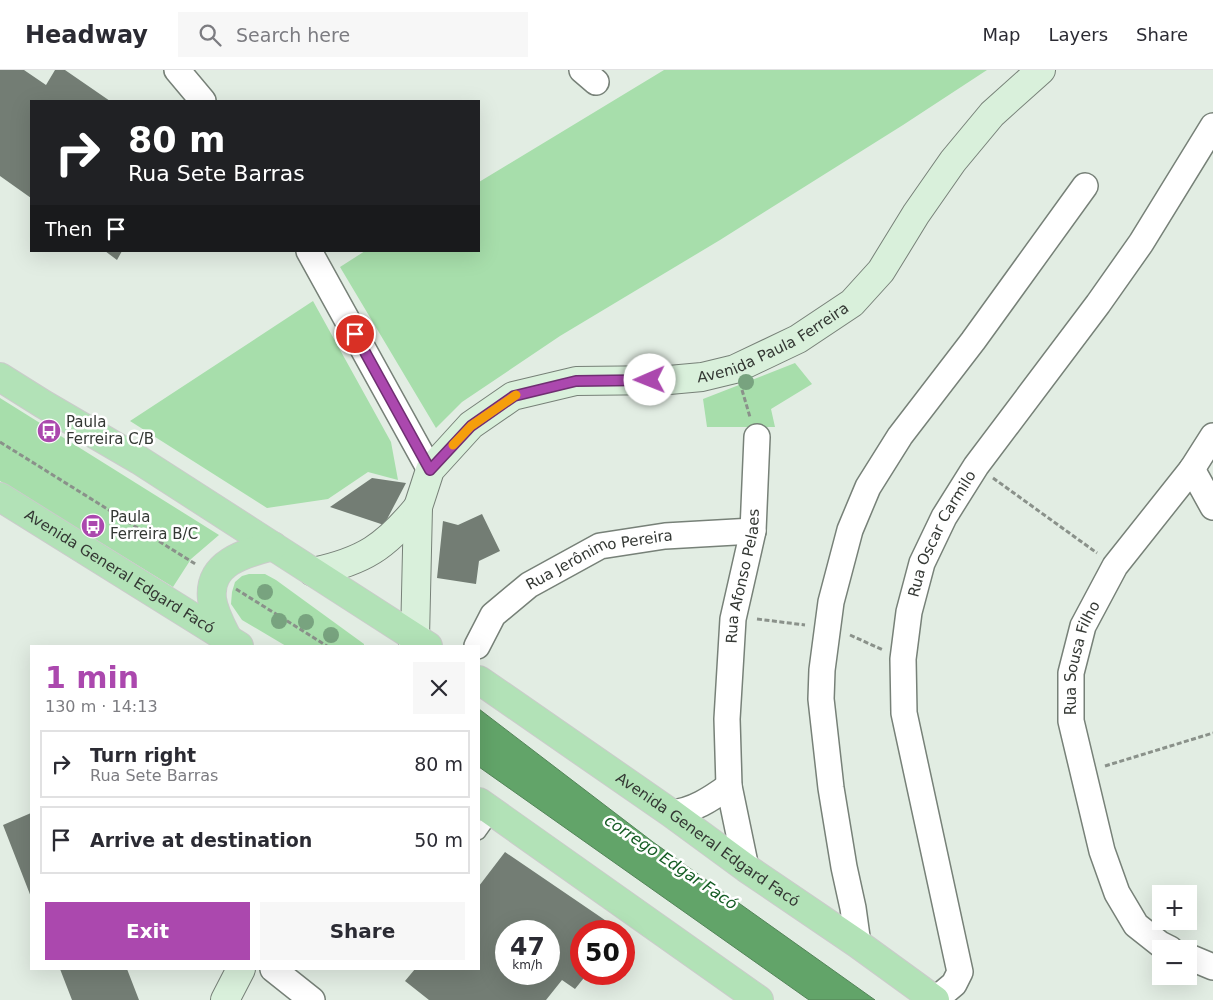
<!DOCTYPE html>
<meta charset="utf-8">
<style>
:root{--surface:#fff;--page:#f7f7f7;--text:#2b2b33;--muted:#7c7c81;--line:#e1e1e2;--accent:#ab48ae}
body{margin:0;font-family:"DejaVu Sans",sans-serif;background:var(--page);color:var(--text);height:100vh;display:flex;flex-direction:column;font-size:19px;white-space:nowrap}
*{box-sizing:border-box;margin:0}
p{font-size:16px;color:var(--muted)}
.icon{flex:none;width:28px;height:28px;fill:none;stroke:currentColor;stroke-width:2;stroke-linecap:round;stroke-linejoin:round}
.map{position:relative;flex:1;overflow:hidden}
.details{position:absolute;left:30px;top:575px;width:450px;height:325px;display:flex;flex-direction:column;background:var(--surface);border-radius:0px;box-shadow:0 5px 20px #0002}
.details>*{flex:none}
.top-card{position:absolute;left:30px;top:30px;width:450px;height:152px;border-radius:0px;box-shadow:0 5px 20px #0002;background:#202124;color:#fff;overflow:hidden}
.fabs{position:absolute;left:1152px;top:815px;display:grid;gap:10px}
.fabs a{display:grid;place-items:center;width:45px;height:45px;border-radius:0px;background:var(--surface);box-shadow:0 5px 20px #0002;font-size:25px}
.speed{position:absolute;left:495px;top:850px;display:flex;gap:10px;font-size:25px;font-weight:700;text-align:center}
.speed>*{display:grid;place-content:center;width:65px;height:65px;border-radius:50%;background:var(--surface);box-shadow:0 5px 20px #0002;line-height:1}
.speed small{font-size:12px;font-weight:400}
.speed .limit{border:8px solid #d22;background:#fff;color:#111}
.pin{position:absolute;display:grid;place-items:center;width:42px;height:42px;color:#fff;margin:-21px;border:2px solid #fff;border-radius:50%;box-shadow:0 1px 5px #0007}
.me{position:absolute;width:55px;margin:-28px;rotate:269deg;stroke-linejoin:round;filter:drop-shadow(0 0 4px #0008)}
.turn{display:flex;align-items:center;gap:18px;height:105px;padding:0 15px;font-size:22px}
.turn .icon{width:65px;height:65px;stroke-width:2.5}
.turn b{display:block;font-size:35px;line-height:42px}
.then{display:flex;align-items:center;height:48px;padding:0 15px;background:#0003;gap:10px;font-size:19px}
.round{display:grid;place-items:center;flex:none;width:52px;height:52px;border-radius:0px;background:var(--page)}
.overview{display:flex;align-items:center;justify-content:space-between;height:85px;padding:0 15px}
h1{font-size:30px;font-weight:700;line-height:38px;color:var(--accent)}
.action{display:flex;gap:10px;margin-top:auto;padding:10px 15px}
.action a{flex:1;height:58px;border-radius:0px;background:var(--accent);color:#fff;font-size:20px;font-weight:700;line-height:58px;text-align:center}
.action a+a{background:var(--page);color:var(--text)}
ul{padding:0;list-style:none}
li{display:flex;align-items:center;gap:15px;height:68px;margin:0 10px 8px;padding:0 5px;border:2px solid var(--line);border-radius:0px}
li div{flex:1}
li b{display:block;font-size:19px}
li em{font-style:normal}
header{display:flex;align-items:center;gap:30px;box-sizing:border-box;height:70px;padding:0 25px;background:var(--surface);border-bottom:1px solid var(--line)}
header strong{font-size:24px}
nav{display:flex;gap:28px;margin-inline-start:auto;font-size:18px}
.search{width:350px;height:45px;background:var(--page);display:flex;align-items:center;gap:12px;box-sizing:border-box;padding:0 18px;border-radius:0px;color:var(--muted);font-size:19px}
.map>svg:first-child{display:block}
.green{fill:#a7deab}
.water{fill:#62a469;stroke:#548459}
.building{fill:#737d74;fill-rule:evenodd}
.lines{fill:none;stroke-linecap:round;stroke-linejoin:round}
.lane-casing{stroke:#778178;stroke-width:15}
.street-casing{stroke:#778178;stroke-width:28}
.secondary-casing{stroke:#778178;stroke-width:30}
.primary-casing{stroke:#cacbca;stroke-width:30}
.path{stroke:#8a918a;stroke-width:3;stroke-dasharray:5 2.5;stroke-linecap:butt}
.lane{stroke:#fff;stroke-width:12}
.street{stroke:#fff;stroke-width:25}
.secondary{stroke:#d9f0db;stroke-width:28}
.primary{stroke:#b2e2b7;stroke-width:28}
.tree{fill:#78a37f}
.route-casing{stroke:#6f2f71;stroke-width:12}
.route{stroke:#ab48ae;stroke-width:9}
.slow{stroke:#f59e0b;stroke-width:9}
.labels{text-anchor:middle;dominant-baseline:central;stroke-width:5;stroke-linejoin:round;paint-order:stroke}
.street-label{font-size:15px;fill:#343834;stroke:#fff}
.poi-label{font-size:15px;fill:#343834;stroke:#fff;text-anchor:start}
.water-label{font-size:16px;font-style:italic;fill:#175e26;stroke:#fff}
</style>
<header>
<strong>Headway</strong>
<div class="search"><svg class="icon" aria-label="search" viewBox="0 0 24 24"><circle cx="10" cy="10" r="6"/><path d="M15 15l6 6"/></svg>Search here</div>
<nav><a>Map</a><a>Layers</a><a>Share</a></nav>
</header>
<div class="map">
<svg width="1213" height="930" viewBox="0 0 1213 930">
<rect width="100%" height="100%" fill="#e2ede3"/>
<path class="green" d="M 664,0 L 987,0 L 903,55 L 720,170 L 560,266 L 462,332 L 436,358 L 340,197 L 365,181 L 479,181 L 479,112 Z
M 313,231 L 391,372 L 398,410 L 368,402 L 328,429 L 267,438 L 130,351 Z
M 795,293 L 812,314 L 771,339 L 775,357 L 707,357 L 703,329 Z
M 0,328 L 219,465 L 191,489 L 173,517 L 0,411 Z
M 249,504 L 265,504 L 276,510 L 364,574 L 364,576 L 286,576 L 242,550 L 231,534 L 232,522 L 235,512 L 242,506 Z"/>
<path class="water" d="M 479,639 L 653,772 L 875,930 L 809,930 L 479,697 Z"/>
<path class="building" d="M 0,0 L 24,0 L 46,15 L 55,0 L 65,0 L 110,31 L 31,31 L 31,128 L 0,106 Z
M 105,181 L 122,181 L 117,190 Z
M 372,408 L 406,413 L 384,455 L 330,437 Z
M 482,444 L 500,481 L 479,491 L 476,514 L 437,508 L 443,451 L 458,455 Z
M 31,743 L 31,827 L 3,755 Z
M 505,782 L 621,861 L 581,861 L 581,904 L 587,904 L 575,919 L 562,910 L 546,930 L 429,930 L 405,911 L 415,899 L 479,899 L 479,816 ZM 506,861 L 549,861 L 549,904 L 506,904 Z
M 60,899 L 127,899 L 139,930 L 72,930 Z"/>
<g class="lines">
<g class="lane-casing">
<path id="lane" d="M 479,763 L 494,742"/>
</g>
<g class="street-casing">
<g id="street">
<path d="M 177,0 L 203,31"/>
<path d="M 582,0 L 596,12"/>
<path d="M 309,181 L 430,400"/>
<path d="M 1192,399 L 1213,437"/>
<path id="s1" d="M 477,576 L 493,545 L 529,515 L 600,476 L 665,466 L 753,461"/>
<path d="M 671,743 C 693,741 711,729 729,716"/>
<path id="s2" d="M 746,798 L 729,716 L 727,649 L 733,549 L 753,461 L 757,367"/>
<path d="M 858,874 L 853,838 L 844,797 L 831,718 L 821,629 L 822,600 L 831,532 L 850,460 L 868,417 L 900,366 L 973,271 L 1085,116"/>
<path id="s3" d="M 1170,879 L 1160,874 L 1136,855 L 1117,823 L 1102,781 L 1071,651 L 1071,603 L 1083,556 L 1115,496 L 1192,399 L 1213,366"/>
<path d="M 1189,887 L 1213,897"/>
<path d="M 273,899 L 312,930"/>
<path id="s4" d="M 935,930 L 954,914 L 960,902 L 904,643 L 903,589 L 909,542 L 922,493 L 944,447 L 976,396 L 1098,234 L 1141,173 L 1213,56"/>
</g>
</g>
<g class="secondary-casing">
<g id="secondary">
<path d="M 313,502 C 364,491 385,477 418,437"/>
<path id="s5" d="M 413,576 L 415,568 L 418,437 L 430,400 L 471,355 L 513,326 L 576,311 L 669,310 L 702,307 L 735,299 L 798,269 L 852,233 L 881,201 L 916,144 L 953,91 L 992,44 L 1041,0"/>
<path d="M 225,930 L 241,899"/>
</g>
</g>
<g class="primary-casing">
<g id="primary">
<path d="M 0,307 L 43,334 L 139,390 L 428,576"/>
<path id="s6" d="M 0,427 L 239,576"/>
<path d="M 228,569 C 222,557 214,543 212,529 C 208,492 246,483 273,476"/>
<path id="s7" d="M 479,610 L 671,743 L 746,798 L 858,874 L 935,930"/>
<path d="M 479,732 L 759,930"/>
</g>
</g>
<path class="path" d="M 742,320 L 750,347
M 0,372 L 197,495
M 993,408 L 1097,483
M 236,519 L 327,576
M 757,549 L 805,555
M 850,565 L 883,580
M 1105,696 L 1213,663"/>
<use href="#lane" class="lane"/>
<use href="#street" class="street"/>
<use href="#secondary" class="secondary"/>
<use href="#primary" class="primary"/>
</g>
<g class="tree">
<circle cx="746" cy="312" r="8"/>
<circle cx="265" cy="522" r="8"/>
<circle cx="279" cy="551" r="8"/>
<circle cx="306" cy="552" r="8"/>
<circle cx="331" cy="565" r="8"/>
</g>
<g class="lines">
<g class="route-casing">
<path id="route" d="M 355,264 L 430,400 L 471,356 L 514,326 L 576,311 L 650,310"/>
</g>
<use href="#route" class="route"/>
<path class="slow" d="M 453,375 L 471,356 L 516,325"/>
</g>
<defs>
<g id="bus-disc" transform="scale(1.25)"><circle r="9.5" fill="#ab48ae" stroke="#fff"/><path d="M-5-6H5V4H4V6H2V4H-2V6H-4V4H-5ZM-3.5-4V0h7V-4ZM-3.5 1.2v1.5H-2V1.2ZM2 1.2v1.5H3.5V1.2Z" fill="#fff"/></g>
</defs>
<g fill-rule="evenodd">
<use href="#bus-disc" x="49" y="361"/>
<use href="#bus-disc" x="93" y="456"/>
</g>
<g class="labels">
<g class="street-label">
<text stroke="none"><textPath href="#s5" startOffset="560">Avenida Paula Ferreira</textPath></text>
<text stroke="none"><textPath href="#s4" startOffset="490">Rua Oscar Carmilo</textPath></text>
<text stroke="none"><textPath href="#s1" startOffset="158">Rua Jerônimo Pereira</textPath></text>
<text stroke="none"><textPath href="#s6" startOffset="141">Avenida General Edgard Facó</textPath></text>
<text stroke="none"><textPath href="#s2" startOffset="295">Rua Afonso Pelaes</textPath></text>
<text stroke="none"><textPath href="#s3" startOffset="322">Rua Sousa Filho</textPath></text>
<text stroke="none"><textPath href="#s7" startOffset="279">Avenida General Edgard Facó</textPath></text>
</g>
<g class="poi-label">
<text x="66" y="352">Paula<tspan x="66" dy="17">Ferreira C/B</tspan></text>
<text x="110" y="447">Paula<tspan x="110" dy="17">Ferreira B/C</tspan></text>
</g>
<g class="water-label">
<text transform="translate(671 792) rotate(34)">corrego Edgar Facó</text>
</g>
</g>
</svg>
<div class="fabs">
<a>+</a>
<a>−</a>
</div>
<div class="speed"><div>47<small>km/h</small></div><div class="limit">50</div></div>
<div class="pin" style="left:355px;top:264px;background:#d93025"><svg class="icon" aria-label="arrive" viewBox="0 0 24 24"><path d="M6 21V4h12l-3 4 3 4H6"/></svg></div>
<svg class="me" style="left:650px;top:310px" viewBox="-20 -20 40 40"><circle r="19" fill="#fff"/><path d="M0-13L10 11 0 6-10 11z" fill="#ab48ae"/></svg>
<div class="top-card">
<div class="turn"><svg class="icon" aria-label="right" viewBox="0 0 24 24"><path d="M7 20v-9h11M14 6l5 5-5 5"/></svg><div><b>80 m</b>Rua Sete Barras</div></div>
<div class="then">Then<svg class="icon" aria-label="arrive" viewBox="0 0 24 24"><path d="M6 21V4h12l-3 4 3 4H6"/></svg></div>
</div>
<section class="details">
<div class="overview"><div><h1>1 min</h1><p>130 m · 14:13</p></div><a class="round"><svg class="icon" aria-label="close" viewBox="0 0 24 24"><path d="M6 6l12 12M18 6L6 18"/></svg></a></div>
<ul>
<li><svg class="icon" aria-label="right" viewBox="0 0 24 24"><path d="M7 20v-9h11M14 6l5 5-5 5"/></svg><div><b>Turn right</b><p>Rua Sete Barras</p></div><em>80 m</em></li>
<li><svg class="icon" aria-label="arrive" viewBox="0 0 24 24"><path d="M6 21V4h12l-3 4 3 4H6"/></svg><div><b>Arrive at destination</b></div><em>50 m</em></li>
</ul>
<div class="action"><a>Exit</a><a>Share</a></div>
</section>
</div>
